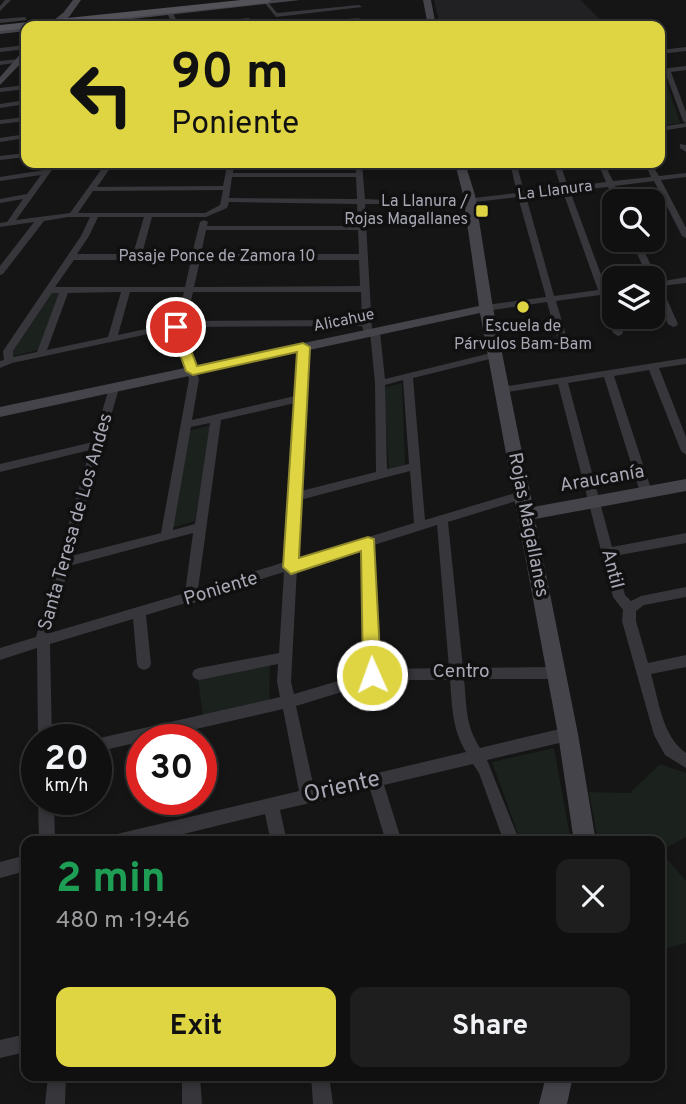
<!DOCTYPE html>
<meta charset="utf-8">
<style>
:root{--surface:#101010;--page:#1e1e1e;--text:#f1f3f6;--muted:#9c9d9f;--line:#303030;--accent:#dfd543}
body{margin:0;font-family:Overpass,sans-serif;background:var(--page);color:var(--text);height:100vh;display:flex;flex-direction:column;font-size:26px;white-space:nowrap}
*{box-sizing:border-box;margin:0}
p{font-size:23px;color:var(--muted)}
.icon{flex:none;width:38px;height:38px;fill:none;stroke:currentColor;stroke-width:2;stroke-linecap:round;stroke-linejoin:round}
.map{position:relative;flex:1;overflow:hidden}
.drawer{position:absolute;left:21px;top:836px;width:644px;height:245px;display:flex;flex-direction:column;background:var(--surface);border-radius:14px;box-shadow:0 4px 10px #0003,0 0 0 2px var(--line)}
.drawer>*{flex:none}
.banner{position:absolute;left:21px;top:21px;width:644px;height:147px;border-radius:14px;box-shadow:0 4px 10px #0003,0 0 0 2px var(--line);background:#dfd543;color:#111;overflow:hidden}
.fabs{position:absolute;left:602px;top:189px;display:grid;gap:14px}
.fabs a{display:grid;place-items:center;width:63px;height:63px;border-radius:14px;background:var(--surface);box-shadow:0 4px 10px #0003,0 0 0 2px var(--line);font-size:35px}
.speed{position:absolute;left:21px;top:724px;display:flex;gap:14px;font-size:35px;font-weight:700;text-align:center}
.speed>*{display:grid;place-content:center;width:91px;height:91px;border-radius:50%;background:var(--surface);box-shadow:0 4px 10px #0003,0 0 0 2px var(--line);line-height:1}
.speed small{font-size:18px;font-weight:400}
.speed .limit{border:10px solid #d22;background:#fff;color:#111}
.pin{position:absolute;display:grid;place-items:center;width:60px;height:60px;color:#fff;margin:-30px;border:4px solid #fff;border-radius:50%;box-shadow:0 2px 7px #0007}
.me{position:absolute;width:77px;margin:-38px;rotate:358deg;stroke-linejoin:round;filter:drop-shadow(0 0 5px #0008)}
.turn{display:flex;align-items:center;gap:24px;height:147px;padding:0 35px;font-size:32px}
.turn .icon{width:91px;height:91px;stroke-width:2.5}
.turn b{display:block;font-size:49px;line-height:60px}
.round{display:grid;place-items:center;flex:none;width:74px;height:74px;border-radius:14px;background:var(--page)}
.head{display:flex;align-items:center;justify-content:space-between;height:119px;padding:0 35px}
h1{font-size:42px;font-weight:700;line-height:52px;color:#1e9e55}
.action{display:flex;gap:14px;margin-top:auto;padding:14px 35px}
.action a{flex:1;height:80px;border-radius:14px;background:var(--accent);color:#111;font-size:28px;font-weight:700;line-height:80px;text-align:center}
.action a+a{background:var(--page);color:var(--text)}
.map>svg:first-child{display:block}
.built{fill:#212123}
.green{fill:#1b211d}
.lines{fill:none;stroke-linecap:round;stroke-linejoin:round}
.street{fill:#36363b;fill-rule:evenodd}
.secondary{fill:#44444a;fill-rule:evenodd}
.primary{fill:#535259;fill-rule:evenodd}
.route{fill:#dfd543;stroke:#918a2c;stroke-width:2}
.poi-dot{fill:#dfd543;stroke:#101011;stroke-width:2.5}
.labels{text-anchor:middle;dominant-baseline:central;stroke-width:7;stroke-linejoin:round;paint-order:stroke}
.far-street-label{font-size:16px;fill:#a8a8b5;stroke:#101011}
.far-poi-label{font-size:16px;fill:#a8a8b5;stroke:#101011;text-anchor:end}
.street-label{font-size:19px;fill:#a8a8b5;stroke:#101011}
.near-street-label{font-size:23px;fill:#a8a8b5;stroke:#101011}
</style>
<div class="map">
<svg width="686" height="1104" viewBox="0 0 686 1104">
<rect width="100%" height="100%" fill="#151516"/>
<path class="built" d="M 434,0 L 581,0 L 606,26 L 440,26 Z"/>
<path class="green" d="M 660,73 L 664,75 L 680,123 L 665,125 L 660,121 Z
M 52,293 L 60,293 L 38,350 L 13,356 L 11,354 Z
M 402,383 L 405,465 L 389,468 L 383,388 Z
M 211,425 L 195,521 L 171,528 L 189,431 Z
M 270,662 L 269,702 L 203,716 L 198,679 Z
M 554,748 L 571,842 L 521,842 L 492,762 Z
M 660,764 L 686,773 L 686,837 L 660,851 L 686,881 L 686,943 L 660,950 L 660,842 L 598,842 L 589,792 L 630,793 Z"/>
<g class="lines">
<path class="street" d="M 5,0 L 11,0 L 0,11 L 0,6 Z
M 264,2 L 268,2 L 277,13 L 359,5 L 362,7 L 276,17 Z
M 170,11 L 173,13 L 179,26 L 173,26 L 167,13 Z
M 25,17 L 27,20 L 0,23 L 0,19 Z
M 249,18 L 251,21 L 187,26 L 190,24 Z
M 359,18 L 361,21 L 286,26 L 289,24 Z
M 26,45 L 26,49 L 0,52 L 0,48 Z
M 686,47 L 686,51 L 660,54 L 660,50 Z
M 19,59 L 21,62 L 0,65 L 0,61 Z
M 686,66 L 686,70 L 671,72 L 686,112 L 686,127 L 660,131 L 660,127 L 686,123 L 683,121 L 665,72 L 660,73 L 660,69 Z
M 26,85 L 26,89 L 0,92 L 0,88 Z
M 26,100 L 26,104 L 0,108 L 0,104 Z
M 26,117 L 26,121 L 0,124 L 0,120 Z
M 26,134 L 26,138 L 0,142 L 0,138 Z
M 680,144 L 686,145 L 686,152 L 680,148 Z
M 26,153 L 26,157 L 0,160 L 0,156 Z
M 49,163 L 57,163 L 16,220 L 70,213 L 106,163 L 234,163 L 233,173 L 356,173 L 355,163 L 362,163 L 365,199 L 386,200 L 390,202 L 386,204 L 365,204 L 372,330 L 378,330 L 380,332 L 385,379 L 495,352 L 498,353 L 498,357 L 413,378 L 425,520 L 522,491 L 528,495 L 526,498 L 448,522 L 463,668 L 556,667 L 561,669 L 563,673 L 561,677 L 556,679 L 464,679 C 467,707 465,724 480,748 L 568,727 L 573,729 L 575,734 L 573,739 L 568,741 L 487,760 L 520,842 L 504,842 L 479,773 L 473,764 L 384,785 L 402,842 L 386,842 L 370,789 L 280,810 L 287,842 L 271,842 L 265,814 L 151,842 L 109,842 L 111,836 L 117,834 L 299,791 L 283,709 L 96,752 L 96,740 L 91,740 L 280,697 L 277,682 L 278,664 L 199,680 L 194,678 L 192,674 L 194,670 L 199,668 L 279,653 L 284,572 L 196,599 L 195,603 L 186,603 L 146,615 L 151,664 L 149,668 L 144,670 L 139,668 L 137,664 L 133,619 L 50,644 L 52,740 L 38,740 L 37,648 L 0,660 L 0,648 L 36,637 L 90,450 L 0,472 L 0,464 L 93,442 L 109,388 L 114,385 L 118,386 L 119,388 L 71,556 L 161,533 L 189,379 L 172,329 L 12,363 L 0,368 L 0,361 L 4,360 L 3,351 L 81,236 L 90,217 L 68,217 L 44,221 L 3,274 L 0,275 L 0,266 L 34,222 L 0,227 L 0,223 L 7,222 L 23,199 L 0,203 L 0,199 L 27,194 L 41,175 L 0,181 L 0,177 L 44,170 ZM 227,166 L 223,186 L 97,187 L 111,167 ZM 232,177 L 356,177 L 357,199 L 229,198 ZM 223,190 L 220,205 L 205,213 L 78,213 L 93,191 ZM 229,202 L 357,204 L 358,226 L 207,226 L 208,222 L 204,220 L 200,222 L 192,254 L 142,254 L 152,217 L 206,217 L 227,208 ZM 98,217 L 144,217 L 133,254 L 77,254 L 89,236 ZM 206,230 L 358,230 L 359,254 L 201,254 ZM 74,260 L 191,260 L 185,287 L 55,287 ZM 200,260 L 359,260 L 360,286 L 194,287 ZM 121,292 L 108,337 L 47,350 L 68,293 ZM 130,292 L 184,292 L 177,322 L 118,335 ZM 193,292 L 361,292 L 362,320 L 186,321 ZM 52,293 L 59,293 L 37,352 L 13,357 L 13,351 ZM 362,326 L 364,332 L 370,332 L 375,383 L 376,472 L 301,491 L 306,345 L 300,345 L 298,347 L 295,396 L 192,420 L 199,379 L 181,327 ZM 403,380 L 409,464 L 387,469 L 385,385 ZM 295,403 L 285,562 L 198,589 L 221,420 ZM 210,423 L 195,524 L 173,530 L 191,427 ZM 410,471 L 414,523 L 297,559 L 300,500 ZM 437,525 L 449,668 L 379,669 L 374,545 ZM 193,533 L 185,593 L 50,633 L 69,566 ZM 362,548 L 365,673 L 294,694 L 291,682 L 297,568 ZM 381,680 L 450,680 C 452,705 452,729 466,752 L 314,788 L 296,706 Z
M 510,163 L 517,165 L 524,192 L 561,187 L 553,163 L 560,163 L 568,187 L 606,182 L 598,163 L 604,163 L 613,181 L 651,177 L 645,163 L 651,163 L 659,176 L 686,173 L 686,177 L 661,180 L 686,228 L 686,238 L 682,236 L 654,181 L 615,186 L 622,201 L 614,201 L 608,187 L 570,191 L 606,288 L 614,287 L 614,293 L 608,294 L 614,310 L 614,317 L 617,317 L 623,333 L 621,335 L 618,336 L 613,333 L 600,295 L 556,301 L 568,342 L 563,345 L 558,342 L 547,302 L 486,311 L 481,308 L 486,305 L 546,297 L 518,197 L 466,203 L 462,201 L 466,199 L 517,193 ZM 563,192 L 598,290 L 554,296 L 526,196 Z
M 631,240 L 639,240 L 659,282 L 686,277 L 686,283 L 661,286 L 678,324 L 676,326 L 673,327 L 668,324 L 653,288 L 653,278 L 648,278 Z
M 686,358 L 686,364 L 659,368 L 686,437 L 686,455 L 681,451 L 649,370 L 614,376 L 652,492 L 646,496 L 640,492 L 604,377 L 568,383 L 612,547 L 686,533 L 686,543 L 614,556 L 625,595 L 631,601 L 641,596 L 686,587 L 686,597 L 644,605 L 636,611 L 636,621 L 648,663 L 686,655 L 686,667 L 651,674 C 659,701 662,736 686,753 L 686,768 L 665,755 L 654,735 L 622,621 L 623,610 L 613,597 L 558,384 L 502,393 L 497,390 L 502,387 Z
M 38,800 L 54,800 L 55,842 L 39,842 Z
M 26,855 L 26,871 L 0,878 L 0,862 Z
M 26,1034 L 26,1052 L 0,1058 L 0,1040 Z
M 48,1076 L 66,1076 L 65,1104 L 45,1104 Z
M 182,1076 L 200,1076 L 202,1104 L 182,1104 Z
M 311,1076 L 329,1076 L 333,1104 L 313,1104 Z"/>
<path class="secondary" d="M 73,0 L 81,0 L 69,17 L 60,23 L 274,0 L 300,0 L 70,26 L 46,26 L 63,13 Z
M 423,0 L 431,0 L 436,26 L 428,26 Z
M 26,27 L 26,31 L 0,34 L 0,30 Z
M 23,51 L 26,51 L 26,58 L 0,85 L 0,77 Z
M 455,163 L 465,163 L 475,195 L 493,308 L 533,507 L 686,479 L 686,491 L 535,519 L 578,734 L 596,842 L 574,842 L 558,734 L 480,313 L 0,417 L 0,407 L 479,306 L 463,195 Z
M 546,1076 L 573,1076 L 567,1104 L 539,1104 Z"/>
<path class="primary" d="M 241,0 L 272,0 L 267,3 L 0,31 L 0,25 Z"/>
</g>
<path class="route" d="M 176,323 L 182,327 L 197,366 L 303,343 L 310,347 L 299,558 L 368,537 L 374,539 L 381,675 L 378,681 L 372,683 L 366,681 L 363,675 L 361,551 L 291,574 L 283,567 L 297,352 L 193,375 L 186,371 L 170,327 Z"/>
<g class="poi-dot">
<rect x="475" y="204" width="14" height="14" rx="3.5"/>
<circle cx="523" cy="307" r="7"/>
</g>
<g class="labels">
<g class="far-street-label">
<text transform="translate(555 191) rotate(-7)">La Llanura</text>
<text x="217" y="257">Pasaje Ponce de Zamora 10</text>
<text transform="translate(344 321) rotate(-12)">Alicahue</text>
</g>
<g class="far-poi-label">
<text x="468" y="202">La Llanura /<tspan x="468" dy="18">Rojas Magallanes</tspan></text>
<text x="523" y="327" text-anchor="middle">Escuela de<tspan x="523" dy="18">Párvulos Bam-Bam</tspan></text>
</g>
<g class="street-label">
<text transform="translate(602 479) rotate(-10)">Araucanía</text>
<text transform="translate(76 522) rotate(-74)">Santa Teresa de Los Andes</text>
<text transform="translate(528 525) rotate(79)">Rojas Magallanes</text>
<text transform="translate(612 569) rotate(75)">Antil</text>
<text transform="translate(221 589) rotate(-17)">Poniente</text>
<text x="461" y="672">Centro</text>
</g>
<g class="near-street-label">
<text transform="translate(342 788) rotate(-13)">Oriente</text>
</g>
</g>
</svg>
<div class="fabs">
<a><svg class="icon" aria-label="search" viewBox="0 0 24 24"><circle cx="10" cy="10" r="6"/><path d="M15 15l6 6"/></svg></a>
<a><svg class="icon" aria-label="layers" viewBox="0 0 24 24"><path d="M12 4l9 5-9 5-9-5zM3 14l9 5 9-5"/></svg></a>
</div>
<div class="speed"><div>20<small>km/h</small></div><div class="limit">30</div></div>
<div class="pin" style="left:176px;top:327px;background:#d93025"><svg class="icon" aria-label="arrive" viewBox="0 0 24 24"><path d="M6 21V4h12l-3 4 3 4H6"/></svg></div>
<svg class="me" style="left:372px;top:675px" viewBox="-20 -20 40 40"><circle r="17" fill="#dfd543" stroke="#fff" stroke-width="3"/><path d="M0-11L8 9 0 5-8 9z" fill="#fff"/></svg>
<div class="banner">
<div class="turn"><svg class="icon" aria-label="left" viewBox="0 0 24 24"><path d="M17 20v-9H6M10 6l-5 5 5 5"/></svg><div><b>90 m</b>Poniente</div></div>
</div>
<section class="drawer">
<div class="head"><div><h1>2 min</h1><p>480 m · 19:46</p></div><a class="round"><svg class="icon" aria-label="close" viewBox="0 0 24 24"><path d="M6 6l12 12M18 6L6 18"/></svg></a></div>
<div class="action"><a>Exit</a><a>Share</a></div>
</section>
</div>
